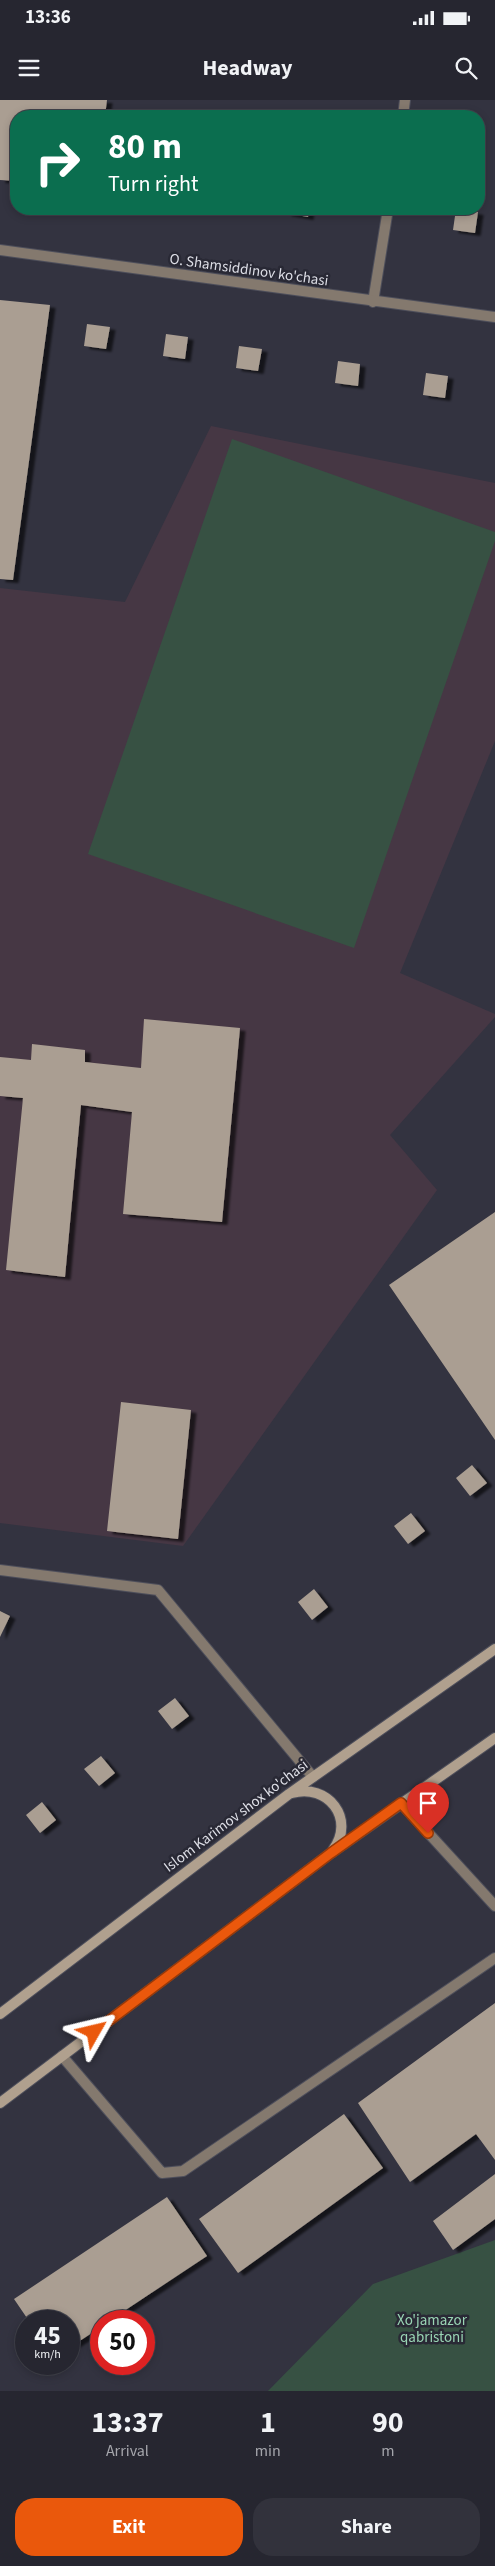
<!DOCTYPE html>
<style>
:root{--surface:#262630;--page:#32323c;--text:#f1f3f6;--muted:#a4a5ab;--line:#42434c;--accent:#ea580c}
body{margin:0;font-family:"Source Sans 3",sans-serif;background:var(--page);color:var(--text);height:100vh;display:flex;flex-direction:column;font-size:19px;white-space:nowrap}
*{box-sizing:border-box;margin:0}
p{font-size:16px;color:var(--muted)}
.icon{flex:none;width:28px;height:28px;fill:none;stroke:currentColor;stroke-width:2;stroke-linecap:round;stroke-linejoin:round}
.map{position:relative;height:2291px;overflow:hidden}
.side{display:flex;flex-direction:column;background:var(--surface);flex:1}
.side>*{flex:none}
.top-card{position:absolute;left:10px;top:10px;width:475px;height:105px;border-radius:20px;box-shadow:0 2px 8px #0003,0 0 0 1px var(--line);background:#0b6e4f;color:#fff;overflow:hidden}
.speed{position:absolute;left:15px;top:2210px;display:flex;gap:10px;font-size:25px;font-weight:700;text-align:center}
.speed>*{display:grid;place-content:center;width:65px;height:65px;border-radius:50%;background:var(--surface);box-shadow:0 2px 8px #0003,0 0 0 1px var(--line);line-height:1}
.speed small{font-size:12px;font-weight:400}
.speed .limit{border:8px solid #d22;background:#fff;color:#111}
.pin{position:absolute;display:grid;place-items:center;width:42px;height:42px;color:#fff;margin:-51px -21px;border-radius:50% 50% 50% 0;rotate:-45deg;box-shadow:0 0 5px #0007}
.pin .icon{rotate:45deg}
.me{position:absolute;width:55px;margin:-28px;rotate:53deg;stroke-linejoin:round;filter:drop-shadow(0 0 4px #0008)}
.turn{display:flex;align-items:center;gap:18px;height:105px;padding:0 15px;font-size:22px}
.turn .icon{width:65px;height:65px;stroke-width:2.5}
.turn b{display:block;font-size:35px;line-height:42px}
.eta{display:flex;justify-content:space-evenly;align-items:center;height:85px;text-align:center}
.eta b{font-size:30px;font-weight:700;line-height:35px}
.button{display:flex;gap:10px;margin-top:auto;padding:10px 15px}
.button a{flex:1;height:58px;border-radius:20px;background:var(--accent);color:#fff;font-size:20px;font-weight:700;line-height:58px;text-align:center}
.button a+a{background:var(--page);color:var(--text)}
.status{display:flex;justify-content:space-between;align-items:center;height:35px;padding:0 25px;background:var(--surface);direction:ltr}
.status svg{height:14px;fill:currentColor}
header{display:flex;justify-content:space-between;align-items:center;height:65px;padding:0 15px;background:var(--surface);font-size:22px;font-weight:700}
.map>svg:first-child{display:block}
.education{fill:#463744}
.green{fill:#375143}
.building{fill:#aa9e92;filter:url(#shadow)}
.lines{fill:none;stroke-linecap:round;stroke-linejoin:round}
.service-casing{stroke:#4e4f5b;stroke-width:12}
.minor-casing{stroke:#4e4f5b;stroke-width:12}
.tertiary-casing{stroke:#4e4f5b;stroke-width:12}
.secondary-casing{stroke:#4e4f5b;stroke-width:12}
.service{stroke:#84796e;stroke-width:10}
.minor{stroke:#84796e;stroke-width:10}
.tertiary{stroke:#84796e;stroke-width:10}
.secondary{stroke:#b0a08e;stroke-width:10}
.route-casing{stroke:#983908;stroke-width:12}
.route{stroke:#ea580c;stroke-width:9}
.labels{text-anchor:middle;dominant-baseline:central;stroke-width:5;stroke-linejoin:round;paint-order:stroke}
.street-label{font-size:15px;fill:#dedfe7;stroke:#292935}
.park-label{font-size:15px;fill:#99d5b4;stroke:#292935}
</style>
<div class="status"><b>13:36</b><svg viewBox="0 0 49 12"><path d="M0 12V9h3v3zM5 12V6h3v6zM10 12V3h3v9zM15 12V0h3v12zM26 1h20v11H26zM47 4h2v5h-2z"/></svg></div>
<header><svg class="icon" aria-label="menu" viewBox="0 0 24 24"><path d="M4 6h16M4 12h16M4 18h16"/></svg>Headway<svg class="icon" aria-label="search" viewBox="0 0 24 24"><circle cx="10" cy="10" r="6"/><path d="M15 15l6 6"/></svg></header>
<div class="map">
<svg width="495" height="2291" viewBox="0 0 495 2291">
<defs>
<filter id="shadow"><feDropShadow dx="5.5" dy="3" stdDeviation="1" flood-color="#0009"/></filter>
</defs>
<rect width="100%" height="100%" fill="#333340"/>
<path class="education" d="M 211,326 L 495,383 L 495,641 L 400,873 L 495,914 L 495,917 L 390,1035 L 437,1090 L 183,1446 L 0,1423 L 0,488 L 125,502 Z"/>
<path class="green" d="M 232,339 L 495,432 L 495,441 L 354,848 L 88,754 Z
M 495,2140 L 495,2291 L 268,2291 L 373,2184 Z"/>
<path class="building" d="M 0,0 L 107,0 L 105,16 L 16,16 L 16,81 L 0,80 Z
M 286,109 L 309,109 L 308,117 L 286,113 Z
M 456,109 L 478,112 L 475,133 L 453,130 Z
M 0,200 L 50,205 L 13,480 L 0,479 Z
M 87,224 L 110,227 L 106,249 L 84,246 Z
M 166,234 L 188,237 L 185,259 L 163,256 Z
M 239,246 L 262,249 L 258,271 L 236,268 Z
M 338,261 L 360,264 L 358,286 L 335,283 Z
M 426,273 L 448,276 L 445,298 L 423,295 Z
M 144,919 L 240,928 L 222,1122 L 123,1114 L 132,1012 L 81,1005 L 65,1177 L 6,1170 L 23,998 L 0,996 L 0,957 L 31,960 L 32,944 L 85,950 L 85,962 L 141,968 Z
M 495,1112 L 495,1340 L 389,1185 Z
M 121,1302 L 191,1310 L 178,1439 L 107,1431 Z
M 472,1365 L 487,1383 L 470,1396 L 456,1378 Z
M 411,1413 L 425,1431 L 408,1444 L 394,1426 Z
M 314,1489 L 328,1507 L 312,1520 L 298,1502 Z
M 0,1511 L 10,1516 L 0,1537 Z
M 175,1598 L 189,1616 L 172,1629 L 158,1611 Z
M 101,1656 L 115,1673 L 99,1686 L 84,1669 Z
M 42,1702 L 56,1720 L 40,1733 L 26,1715 Z
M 495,1903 L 495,2060 L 476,2034 L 410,2082 L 358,2003 Z
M 344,2014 L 383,2068 L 238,2173 L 199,2119 Z
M 495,2074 L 495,2119 L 453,2150 L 433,2121 Z
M 167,2097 L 207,2156 L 109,2221 L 101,2221 L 101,2227 L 69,2248 L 69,2221 L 29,2221 L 14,2199 Z"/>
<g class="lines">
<g class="service-casing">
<path id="service" d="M 401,1703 L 495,1806
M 62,1956 L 162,2073 L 183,2071 L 495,1858"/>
</g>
<g class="minor-casing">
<path id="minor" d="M 403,16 L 405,0
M 373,202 L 388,109
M 0,1470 L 158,1490 L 313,1677"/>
</g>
<g class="tertiary-casing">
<path id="tertiary" d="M 0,150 L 495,217"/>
</g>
<g class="secondary-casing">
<path id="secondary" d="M 292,1693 C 328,1683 356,1719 333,1750
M 0,1914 L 289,1694 L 495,1549
M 0,2003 L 331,1753 L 495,1638"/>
</g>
<use href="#service" class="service"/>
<use href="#minor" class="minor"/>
<use href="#tertiary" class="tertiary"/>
<use href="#secondary" class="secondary"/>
</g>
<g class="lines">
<g class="route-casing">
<path id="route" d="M 94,1932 L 331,1753 L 401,1703 L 428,1733"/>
</g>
<use href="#route" class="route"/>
</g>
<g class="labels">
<g class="street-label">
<text transform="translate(249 170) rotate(8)">O. Shamsiddinov ko'chasi</text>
<text transform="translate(236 1716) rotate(-37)">Islom Karimov shox ko'chasi</text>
</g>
<g class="park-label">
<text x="432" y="2220">Xo'jamazor<tspan x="432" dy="17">qabristoni</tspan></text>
</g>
</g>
</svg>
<div class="speed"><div>45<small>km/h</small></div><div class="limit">50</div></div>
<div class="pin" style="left:428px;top:1733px;background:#d93025"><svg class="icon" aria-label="arrive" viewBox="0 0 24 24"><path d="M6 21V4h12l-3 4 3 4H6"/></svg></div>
<svg class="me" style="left:94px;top:1932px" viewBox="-20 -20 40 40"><path d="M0-17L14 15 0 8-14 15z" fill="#ea580c" stroke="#fff" stroke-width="4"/></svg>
<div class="top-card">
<div class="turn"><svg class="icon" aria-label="right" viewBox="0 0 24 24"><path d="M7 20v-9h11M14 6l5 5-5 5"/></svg><div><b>80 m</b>Turn right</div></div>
</div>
</div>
<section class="side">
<div class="eta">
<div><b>13:37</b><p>Arrival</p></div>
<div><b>1</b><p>min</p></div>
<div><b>90</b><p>m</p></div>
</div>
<div class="button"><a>Exit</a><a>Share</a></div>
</section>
